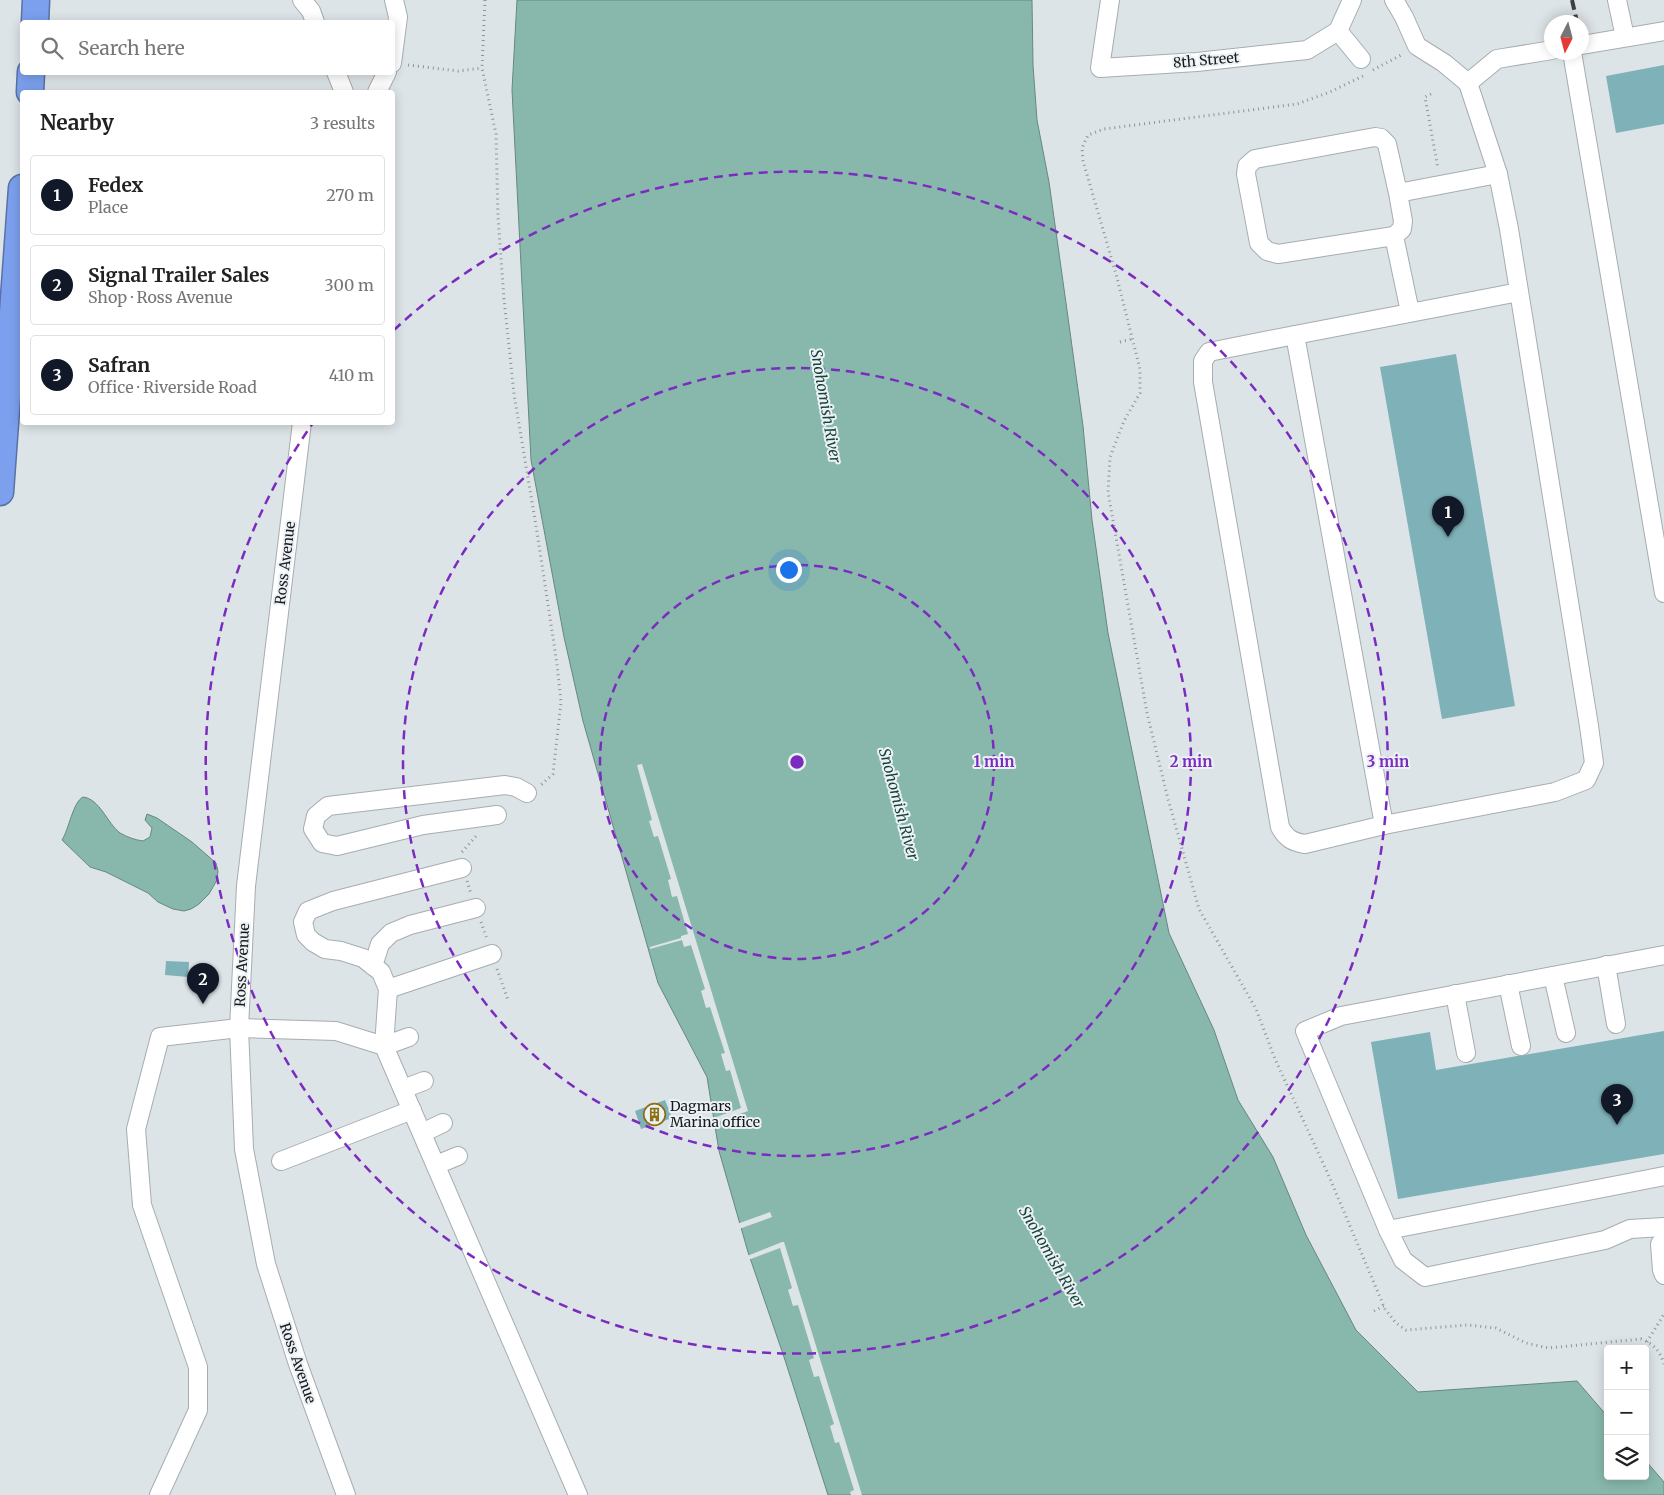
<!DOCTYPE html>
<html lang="en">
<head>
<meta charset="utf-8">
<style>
  :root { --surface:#fff; --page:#f6f6f6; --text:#222; --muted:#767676; --line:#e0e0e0; --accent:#111827 }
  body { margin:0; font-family:Merriweather,serif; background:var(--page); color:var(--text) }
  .controls { position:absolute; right:15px; bottom:15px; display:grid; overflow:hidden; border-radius:5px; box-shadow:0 2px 12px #0003 }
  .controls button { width:45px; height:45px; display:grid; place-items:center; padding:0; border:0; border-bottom:1px solid var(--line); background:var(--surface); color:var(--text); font:25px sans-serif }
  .compass { position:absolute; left:1544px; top:15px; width:45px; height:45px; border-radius:50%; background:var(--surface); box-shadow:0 2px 12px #0003; rotate:186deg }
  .you { position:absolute; left:788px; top:569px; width:18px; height:18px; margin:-12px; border:4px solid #fff; border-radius:50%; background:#1a73e8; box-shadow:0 0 0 8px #1a73e833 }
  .badge { display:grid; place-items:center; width:32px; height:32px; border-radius:50%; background:var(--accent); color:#fff; font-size:16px; font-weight:700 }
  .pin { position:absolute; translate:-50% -41px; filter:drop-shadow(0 1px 2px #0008) }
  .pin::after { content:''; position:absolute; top:26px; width:18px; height:15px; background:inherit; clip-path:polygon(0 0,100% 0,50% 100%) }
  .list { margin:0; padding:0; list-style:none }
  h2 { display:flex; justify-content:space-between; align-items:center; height:65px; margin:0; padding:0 20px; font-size:21px }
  h2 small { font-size:16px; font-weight:400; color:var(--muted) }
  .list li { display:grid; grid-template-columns:32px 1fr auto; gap:15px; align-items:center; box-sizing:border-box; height:80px; margin:0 10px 10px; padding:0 10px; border:1px solid var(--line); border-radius:5px }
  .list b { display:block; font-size:19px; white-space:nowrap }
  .list p { margin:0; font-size:16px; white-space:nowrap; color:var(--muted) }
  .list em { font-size:16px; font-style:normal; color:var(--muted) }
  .icon { flex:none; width:28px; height:28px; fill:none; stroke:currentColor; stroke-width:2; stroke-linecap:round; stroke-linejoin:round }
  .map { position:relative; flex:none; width:1664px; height:1495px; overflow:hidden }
  .search { position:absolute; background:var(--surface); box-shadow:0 2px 12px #0003; left:20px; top:20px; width:375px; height:55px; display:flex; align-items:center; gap:12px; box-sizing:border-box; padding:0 18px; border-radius:5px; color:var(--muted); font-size:19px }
  .panel { position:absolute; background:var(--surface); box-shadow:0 2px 12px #0003; left:20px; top:90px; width:375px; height:335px; border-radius:5px }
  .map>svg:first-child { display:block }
</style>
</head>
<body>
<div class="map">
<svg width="1664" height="1495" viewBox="0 0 1664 1495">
  <rect width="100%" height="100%" fill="#dde4e8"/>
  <g fill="#88b8ab" stroke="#668880">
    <polygon points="517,0 1032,0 1033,65 1037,120 1049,182 1066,303 1083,426 1092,520 1108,633 1169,933 1214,1030 1238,1100 1273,1157 1306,1235 1356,1330 1418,1392 1577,1381 1608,1417 1608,1476 1645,1476 1645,1460 1664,1482 1664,1495 828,1495 785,1360 748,1252 719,1151 707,1077 658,983 583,721 564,637 531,460 512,90"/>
    <path d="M 83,797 C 100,799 107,823 120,833 C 127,837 135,840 143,841 L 150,837 L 152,828 L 145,820 L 147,814 L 157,818 L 192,842 L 216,863 L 218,871 L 217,880 L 209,894 L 199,904 L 191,909 L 184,911 L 173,909 L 158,902 L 148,893 L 106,872 L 90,867 L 62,840 C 69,829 73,802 83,797 Z"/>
  </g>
  <g fill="#dde4e8">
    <polygon points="642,764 748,1111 712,1124 711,1119 741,1108 730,1070 726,1071 721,1054 725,1053 710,1007 706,1008 701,991 705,989 691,945 684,947 682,940 650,949 650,947 681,938 681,936 688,934 677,896 672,897 668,880 671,879 658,836 654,837 649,821 652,820 637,765"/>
    <polygon points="770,1212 772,1217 739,1229 737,1224"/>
    <polygon points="782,1242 784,1242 862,1495 851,1495 850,1492 854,1490 839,1442 835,1443 830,1426 834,1424 819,1376 814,1377 809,1360 814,1358 798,1305 793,1306 788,1290 792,1288 780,1248 748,1260 747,1256"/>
  </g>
  <g fill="#7fb2b8">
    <polygon points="1664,65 1664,124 1616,133 1606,76"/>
    <polygon points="1456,354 1515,706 1442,719 1380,367"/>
    <polygon points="166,961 189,962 188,977 165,975"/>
    <polygon points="1664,1031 1664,1154 1398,1199 1371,1042 1430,1032 1436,1070"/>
    <polygon points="665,1100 672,1118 641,1129 635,1111"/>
  </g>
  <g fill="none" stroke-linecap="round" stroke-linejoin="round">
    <defs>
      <g id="minor">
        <polyline points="302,0 311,11 315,22"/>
        <polyline points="1110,0 1100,68 1197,62 1307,50 1338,31 1361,59"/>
        <polyline points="1394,0 1404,17 1417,46 1444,63 1468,83"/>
        <polyline points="1617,0 1625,37"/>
        <polyline points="1338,31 1352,0"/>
        <polyline points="1582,45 1664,31"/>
        <polyline points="1572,52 1664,593"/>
        <polyline points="392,63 398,17 394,0"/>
        <polyline points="336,72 344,92"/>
        <polyline points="1468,83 1498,174 1509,229 1589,726 1594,763 1586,780 1555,792 1384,825 1295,335 1519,292"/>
        <polyline points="1468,83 1497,59 1552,50"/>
        <polyline points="377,92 387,72"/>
        <polyline points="1398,193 1387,144 1381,138 1375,137 1255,159 1247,166 1246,174 1259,243 1267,251 1278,254 1394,236 1402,229 1403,221 1398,193 1498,174"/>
        <polyline points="1394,236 1410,312"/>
        <path d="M 1295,335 L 1209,352 L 1203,361 L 1203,382 L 1280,827 C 1286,838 1292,842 1305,844 L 1384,825"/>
        <polyline points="302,422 246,886 239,1028 244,1149 266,1264 298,1364 346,1495"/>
        <polyline points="497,815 423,825 337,846 322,843 313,829 316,816 328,806 505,785 516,787 527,793"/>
        <polyline points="1664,955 1341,1016 1305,1031 1388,1230 1403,1260 1425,1277 1605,1240 1630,1229 1664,1227"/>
        <polyline points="1606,965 1616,1024"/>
        <polyline points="373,966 380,944 391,933 410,925 476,908"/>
        <polyline points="1553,976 1566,1033"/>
        <polyline points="1508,984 1521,1046"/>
        <polyline points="388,989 492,954"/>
        <polyline points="1455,994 1466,1053"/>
        <polyline points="409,1037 384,1046 388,989 381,972 363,958 341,951 325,949 313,942 306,935 303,922 308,911 333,901 462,868"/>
        <polyline points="403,1089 424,1081"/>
        <polyline points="422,1133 443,1123"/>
        <polyline points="281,1161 412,1110"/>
        <polyline points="436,1165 458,1156"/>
        <polyline points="1388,1230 1664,1176"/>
        <polyline points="1664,1239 1660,1244 1662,1270 1664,1275"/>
        <polyline points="159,1495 198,1410 198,1367 142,1205 136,1129 160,1037 239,1028 336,1031 384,1046 578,1495"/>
      </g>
      <g id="highway">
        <polyline points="35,22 36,0"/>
        <polyline points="30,92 31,72"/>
        <polyline points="0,492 22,188"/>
      </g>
    </defs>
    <use href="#minor" stroke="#a6adb1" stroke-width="20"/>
    <use href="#highway" stroke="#5971a4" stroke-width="29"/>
    <g stroke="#8e9396" stroke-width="3" stroke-dasharray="1 4" stroke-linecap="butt">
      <polyline points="485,0 482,68 496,134 498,217 504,299 514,394 537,532 557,664 561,702 553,774 541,785"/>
      <polyline points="408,65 458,71 482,68"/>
      <polyline points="1373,70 1403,54"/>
      <path d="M 1363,76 L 1330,92 L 1297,104 L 1104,129 L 1088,135 L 1082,148 L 1083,161 L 1116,274 L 1140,369 L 1140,393 L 1124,421 L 1110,457 L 1108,492 L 1147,713 L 1168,799 L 1199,909 L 1256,1009 L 1275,1059 L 1328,1174 L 1385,1309 L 1396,1323 L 1406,1330 L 1467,1325 L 1496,1328 L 1526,1343 L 1548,1348 L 1641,1339 C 1654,1344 1660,1351 1664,1364"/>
      <polyline points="1431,94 1425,97 1438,169"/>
      <polyline points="1120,342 1132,339"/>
      <polyline points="462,852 477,835"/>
      <polyline points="467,881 471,894"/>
      <polyline points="481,922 487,939"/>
      <polyline points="497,969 508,1000"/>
      <polyline points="1374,1311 1384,1306"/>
      <polyline points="1647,1342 1664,1314"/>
    </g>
    <use href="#minor" stroke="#fff" stroke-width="18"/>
    <use href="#highway" stroke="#7ca0ee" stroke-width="26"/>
    <polyline stroke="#3d4042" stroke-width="4" stroke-dasharray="10 5" stroke-linecap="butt" points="1572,0 1577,22"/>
  </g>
  <g fill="none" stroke="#7b2cbf" stroke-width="2.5" stroke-dasharray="9 6">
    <circle cx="797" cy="762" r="197"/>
    <circle cx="797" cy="762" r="394"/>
    <path d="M394 330A591 591 0 1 1 313 423"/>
  </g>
  <defs>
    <symbol id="building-ring" viewBox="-11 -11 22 22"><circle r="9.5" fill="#ebf1f5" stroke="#8e6f12" stroke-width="1.5"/><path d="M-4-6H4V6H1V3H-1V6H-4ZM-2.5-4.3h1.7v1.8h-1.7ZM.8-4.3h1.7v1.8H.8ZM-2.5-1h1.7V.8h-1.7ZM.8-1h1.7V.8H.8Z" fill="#8e6f12"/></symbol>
  </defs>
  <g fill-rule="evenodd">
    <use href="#building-ring" x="642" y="1102" width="25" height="25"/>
  </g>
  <g text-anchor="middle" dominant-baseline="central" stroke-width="4" stroke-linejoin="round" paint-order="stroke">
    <g font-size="14" fill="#17191b" stroke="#ebf1f5">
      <text transform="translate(1206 60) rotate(-5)">8th Street</text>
      <text transform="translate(285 563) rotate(-83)">Ross Avenue</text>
      <text transform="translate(242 965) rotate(-87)">Ross Avenue</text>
      <text transform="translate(298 1363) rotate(71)">Ross Avenue</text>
    </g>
    <g font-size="14" fill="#17191b" stroke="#ebf1f5" text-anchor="start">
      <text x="670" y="1106">Dagmars<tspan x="670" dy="16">Marina office</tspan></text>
    </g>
    <g font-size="15" font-style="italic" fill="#18433a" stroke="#ebf1f5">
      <text transform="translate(826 406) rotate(80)">Snohomish River</text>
      <text transform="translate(899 804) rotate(75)">Snohomish River</text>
      <text transform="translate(1052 1257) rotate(60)">Snohomish River</text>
    </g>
  </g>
  <circle cx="797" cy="762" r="8" fill="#7b2cbf" stroke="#ebf1f5" stroke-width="2.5"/>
  <g font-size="15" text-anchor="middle" font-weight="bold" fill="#7b2cbf" stroke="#ebf1f5" stroke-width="4" stroke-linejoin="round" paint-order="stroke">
    <text x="994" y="767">1 min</text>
    <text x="1191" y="767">2 min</text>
    <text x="1388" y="767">3 min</text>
  </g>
</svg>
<div class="controls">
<button>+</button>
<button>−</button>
<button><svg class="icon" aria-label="layers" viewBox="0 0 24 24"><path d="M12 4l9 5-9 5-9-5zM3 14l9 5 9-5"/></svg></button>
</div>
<svg class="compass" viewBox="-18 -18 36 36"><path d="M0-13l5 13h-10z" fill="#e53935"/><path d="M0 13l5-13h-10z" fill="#767676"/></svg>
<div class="you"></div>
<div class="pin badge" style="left:1448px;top:537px">1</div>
<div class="pin badge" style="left:203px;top:1004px">2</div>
<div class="pin badge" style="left:1617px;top:1125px">3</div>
<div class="search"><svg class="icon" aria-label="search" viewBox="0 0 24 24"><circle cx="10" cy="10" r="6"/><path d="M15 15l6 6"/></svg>Search here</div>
<section class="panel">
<h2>Nearby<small>3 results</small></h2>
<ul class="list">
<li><span class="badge">1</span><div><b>Fedex</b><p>Place</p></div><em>270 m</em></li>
<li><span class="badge">2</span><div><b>Signal Trailer Sales</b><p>Shop · Ross Avenue</p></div><em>300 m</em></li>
<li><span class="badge">3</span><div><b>Safran</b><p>Office · Riverside Road</p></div><em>410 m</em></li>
</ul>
</section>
</div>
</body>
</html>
